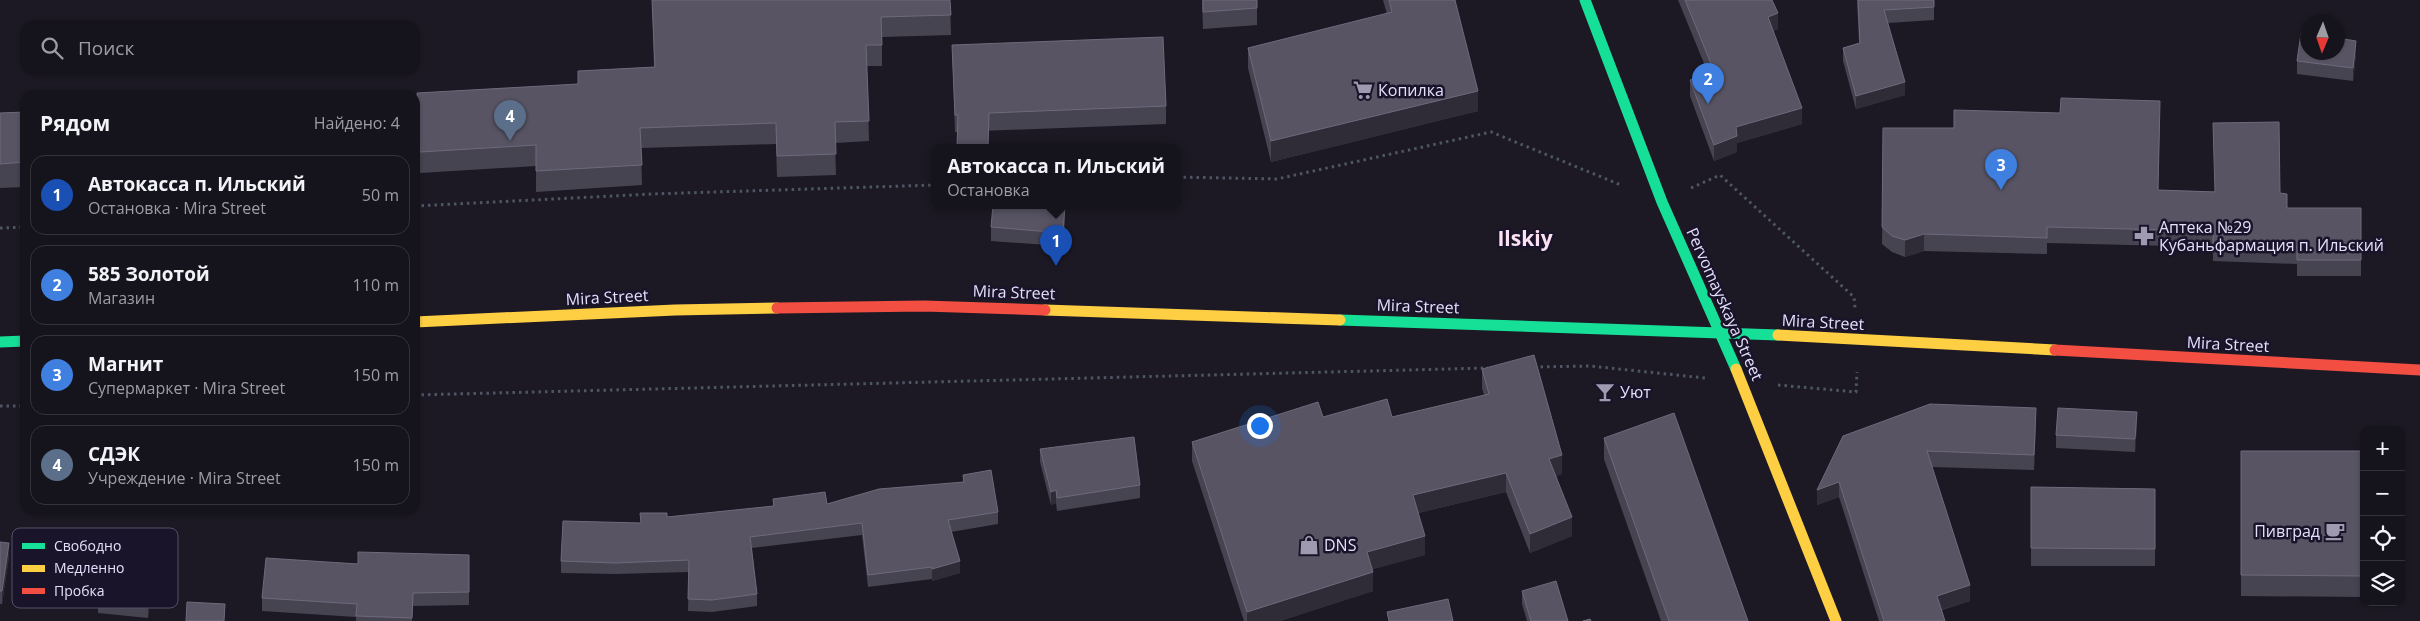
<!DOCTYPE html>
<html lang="ru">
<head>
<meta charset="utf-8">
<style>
  :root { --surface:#15131b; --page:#1e1c24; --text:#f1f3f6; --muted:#9d9ea3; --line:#34323a; --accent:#0f766e }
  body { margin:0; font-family:"Open Sans",sans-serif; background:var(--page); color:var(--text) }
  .controls { position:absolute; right:15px; bottom:15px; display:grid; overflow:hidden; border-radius:10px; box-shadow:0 1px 4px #0004 }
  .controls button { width:45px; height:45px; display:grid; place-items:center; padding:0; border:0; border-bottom:1px solid var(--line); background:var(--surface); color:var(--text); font:25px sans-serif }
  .compass { position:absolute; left:2300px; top:15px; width:45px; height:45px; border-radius:50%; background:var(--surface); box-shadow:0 1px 4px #0004; rotate:182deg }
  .you { position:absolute; left:1259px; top:425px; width:18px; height:18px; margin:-12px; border:4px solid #fff; border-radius:50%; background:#1a73e8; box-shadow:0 0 0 8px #1a73e833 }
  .badge { display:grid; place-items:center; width:32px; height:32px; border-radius:50%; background:var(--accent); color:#fff; font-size:16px; font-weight:700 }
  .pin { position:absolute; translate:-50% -41px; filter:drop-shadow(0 1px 2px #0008) }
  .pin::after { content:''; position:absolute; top:26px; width:18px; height:15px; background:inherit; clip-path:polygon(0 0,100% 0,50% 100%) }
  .popup { position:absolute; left:931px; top:144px; width:250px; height:65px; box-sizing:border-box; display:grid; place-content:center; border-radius:10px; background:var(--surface); filter:drop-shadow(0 1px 4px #0005); font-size:16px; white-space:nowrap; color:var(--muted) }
  .popup b { font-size:19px; color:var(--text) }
  .popup::after { content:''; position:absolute; left:50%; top:100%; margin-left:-10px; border:10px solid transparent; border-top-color:var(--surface) }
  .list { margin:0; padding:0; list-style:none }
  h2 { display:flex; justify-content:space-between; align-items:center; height:65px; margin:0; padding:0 20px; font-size:21px }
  h2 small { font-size:16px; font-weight:400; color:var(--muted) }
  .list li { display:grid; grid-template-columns:32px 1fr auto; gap:15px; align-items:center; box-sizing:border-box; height:80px; margin:0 10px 10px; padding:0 10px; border:1px solid var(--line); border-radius:15px }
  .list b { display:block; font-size:19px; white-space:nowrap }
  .list p { margin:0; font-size:16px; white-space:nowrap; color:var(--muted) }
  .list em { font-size:16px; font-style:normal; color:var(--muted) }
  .icon { flex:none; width:28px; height:28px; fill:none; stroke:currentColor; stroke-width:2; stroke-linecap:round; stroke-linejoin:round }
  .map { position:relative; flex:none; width:2420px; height:621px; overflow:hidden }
  .search { position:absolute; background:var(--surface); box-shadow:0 1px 4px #0004; left:20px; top:20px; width:400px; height:55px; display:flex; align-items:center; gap:12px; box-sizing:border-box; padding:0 18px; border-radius:15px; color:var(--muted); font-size:19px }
  .panel { position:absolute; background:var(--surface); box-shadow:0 1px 4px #0004; left:20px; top:90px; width:400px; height:425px; border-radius:15px }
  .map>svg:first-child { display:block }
</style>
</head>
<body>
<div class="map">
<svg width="2420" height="621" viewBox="0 0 2420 621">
  <rect width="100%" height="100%" fill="#1c1924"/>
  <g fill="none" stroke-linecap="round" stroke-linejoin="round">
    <g stroke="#4d5663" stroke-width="3" stroke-dasharray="2.5 4" stroke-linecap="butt">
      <polyline points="1177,177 1277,179 1491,132 1621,185"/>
      <polyline points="1691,188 1720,175 1854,297 1855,308"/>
      <polyline points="415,206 652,194 935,185"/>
      <polyline points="0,228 25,227"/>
      <polyline points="1534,367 1590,366 1705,378"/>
      <polyline points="1778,385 1856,392 1857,372"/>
      <polyline points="415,395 1488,368"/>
      <polyline points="0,406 25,406"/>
    </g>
    <g stroke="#16e098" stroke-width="11">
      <polyline points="1585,0 1662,202 1736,369"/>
      <polyline points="1340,320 1778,335"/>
      <polyline points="0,342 25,341"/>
    </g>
    <g stroke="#ffcf43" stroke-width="11">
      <polyline points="1045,310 1340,320"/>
      <polyline points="415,322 675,310 777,308"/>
      <polyline points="1778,335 2055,350"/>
      <polyline points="1736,369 1836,621"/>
    </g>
    <g stroke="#f24e42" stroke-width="11">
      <polyline points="777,308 924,306 1045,310"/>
      <polyline points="2055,350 2420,370"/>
    </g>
  </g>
  <g fill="#474452">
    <polygon points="652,0 950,0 951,35 882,37 882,66 867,66 869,141 835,143 836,175 777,177 776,144 641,148 642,185 536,192 536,166 420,173 417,114 417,93 578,84 578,71 654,67"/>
    <polygon points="1202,0 1257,0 1257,25 1203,29"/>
    <polygon points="1383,0 1455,0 1478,111 1271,162 1248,68 1248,48 1387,14"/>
    <polygon points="1678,0 1772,0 1778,29 1773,31 1802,124 1737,143 1737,152 1714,161 1690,96 1690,80 1708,73"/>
    <polygon points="1857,0 1934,0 1934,20 1888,23 1905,95 1856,109 1843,61 1843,48 1859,43"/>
    <polygon points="952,45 1166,106 1166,124 955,132"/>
    <polygon points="2356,54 2353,81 2297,74 2297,61"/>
    <polygon points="25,112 25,187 0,188 0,113"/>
    <polygon points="2160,118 2158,190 2280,193 2287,208 2361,208 2361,276 2297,276 2297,264 2213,261 2213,247 2047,243 2047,254 1924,251 1905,257 1892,252 1882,244 1883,128 1954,128"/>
    <polygon points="1065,219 1063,246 991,241 991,227"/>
    <polygon points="1482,369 1562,474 1556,476 1572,536 1530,553 1506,492 1418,513 1425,555 1372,569 1373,591 1280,621 1244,621 1192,461 1192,442 1323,417 1392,417 1484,395 1482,388"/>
    <polygon points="2036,423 2034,470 1932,467 1970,601 1942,610 1945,621 1879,621 1839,497 1817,505 1843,436"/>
    <polygon points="2137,425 2135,452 2056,448 2056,435"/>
    <polygon points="1604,438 1748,621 1661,621 1604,459"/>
    <polygon points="1040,449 1140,485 1140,498 1057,511 1056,503 1051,505 1040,462"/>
    <polygon points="2241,451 2364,451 2364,597 2241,596"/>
    <polygon points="963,475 998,512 998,524 951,532 960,573 932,581 932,579 868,587 862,535 752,548 757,594 757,606 712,612 688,611 689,572 615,574 561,573 561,561 640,523 667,517 773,506 773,499 827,504 963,482"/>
    <polygon points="2031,487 2155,489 2155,566 2031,566"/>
    <polygon points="0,542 9,556 2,604 0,604"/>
    <polygon points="469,555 469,605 413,606 412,621 356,621 356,617 262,611 262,598 358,564"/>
    <polygon points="153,563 148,618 98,613 98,600"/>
    <polygon points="1522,591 1568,621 1527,621 1522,604"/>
  </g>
  <g fill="#2f2c38">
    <polygon points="1778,13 1778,29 1768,33 1768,17"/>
    <polygon points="2356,41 2356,54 2353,81 2353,68"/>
    <polygon points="1905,82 1905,95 1856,109 1856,96"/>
    <polygon points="1478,91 1478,111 1271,162 1271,141"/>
    <polygon points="1802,108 1802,124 1737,143 1737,152 1714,161 1714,145 1736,127"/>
    <polygon points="1065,206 1065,219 1063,246 1063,233"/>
    <polygon points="1924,234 1924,251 1905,257 1905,240"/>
    <polygon points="2036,408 2036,423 2034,470 2034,455"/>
    <polygon points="2137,412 2137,425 2135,452 2135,439"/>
    <polygon points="1562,455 1562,474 1549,478 1549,459"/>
    <polygon points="1506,473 1506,492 1413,514 1413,495"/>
    <polygon points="1839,482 1839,497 1817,505 1817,490"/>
    <polygon points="1056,490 1056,503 1051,505 1051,492"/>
    <polygon points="1572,517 1572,536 1530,553 1530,534"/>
    <polygon points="1425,536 1425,555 1367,571 1367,552"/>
    <polygon points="9,543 9,556 2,604 2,591"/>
    <polygon points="153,550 153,563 148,618 148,605"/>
    <polygon points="960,561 960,573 932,581 932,569"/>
    <polygon points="1373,572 1373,591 1280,621 1247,621 1247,612"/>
    <polygon points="1970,585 1970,601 1937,611 1937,596"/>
  </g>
  <g fill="#585464" stroke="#6e6a7c">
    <polygon points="652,0 950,0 951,15 881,17 882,45 866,45 869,121 835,122 836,154 777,156 776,123 640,128 642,165 536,171 536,145 420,152 417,93 578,84 578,71 655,67"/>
    <polygon points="1203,0 1257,0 1257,8 1203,12"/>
    <polygon points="1389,0 1455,0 1478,91 1271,141 1248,48 1392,12"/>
    <polygon points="1685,0 1772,0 1778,13 1768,17 1802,108 1736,127 1737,136 1714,145 1690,80 1714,71"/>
    <polygon points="1858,0 1934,0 1934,7 1884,10 1905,82 1856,96 1843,48 1860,43"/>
    <polygon points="2301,33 2308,34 2308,52 2338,52 2338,38 2356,41 2353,68 2297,61"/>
    <polygon points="1163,37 1166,106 989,113 988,147 957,147 958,115 955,115 952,45"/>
    <polygon points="2061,98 2160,101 2158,190 2215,192 2213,123 2279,122 2280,193 2287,194 2287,208 2361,208 2361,260 2297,260 2297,247 2213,245 2213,231 2047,227 2047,238 1924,234 1905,240 1892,236 1882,227 1883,128 1954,128 1954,110 2060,113"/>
    <polygon points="25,112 25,162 0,164 0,113"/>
    <polygon points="993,205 1046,205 1065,206 1063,233 991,227"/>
    <polygon points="1534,355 1562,455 1549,459 1572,517 1530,534 1506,473 1413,495 1425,536 1367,552 1373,572 1247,612 1192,442 1318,402 1323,417 1387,399 1392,417 1489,394 1482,369"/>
    <polygon points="1930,404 2036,408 2034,455 1927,451 1970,585 1937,596 1945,621 1884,621 1839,482 1817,490 1843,436"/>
    <polygon points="2058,408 2137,412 2135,439 2056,435"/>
    <polygon points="1674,413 1748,621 1669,621 1604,438"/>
    <polygon points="1134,437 1140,485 1057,498 1056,490 1051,492 1040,449"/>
    <polygon points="2241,451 2364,451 2364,576 2241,575"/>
    <polygon points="991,470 998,512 948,520 960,561 932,569 932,567 868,575 862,523 750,537 757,594 712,600 688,599 689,560 615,563 561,561 563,521 641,523 640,513 667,513 667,517 774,506 773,499 825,492 827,504 879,489 964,482 963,475"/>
    <polygon points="2031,487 2155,489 2155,549 2031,548"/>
    <polygon points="0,542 9,543 2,591 0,591"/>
    <polygon points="103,545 153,550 148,605 98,600"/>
    <polygon points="358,552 469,555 469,592 413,593 412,618 356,616 357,604 262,598 266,558 358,564"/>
    <polygon points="1556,581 1568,621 1531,621 1522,591"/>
    <polygon points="1448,599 1453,621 1389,621 1387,612"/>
    <polygon points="187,602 225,604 224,621 186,621"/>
    <polygon points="1590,619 1591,621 1583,621"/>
  </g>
  <defs>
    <symbol id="supermarket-bare" viewBox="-9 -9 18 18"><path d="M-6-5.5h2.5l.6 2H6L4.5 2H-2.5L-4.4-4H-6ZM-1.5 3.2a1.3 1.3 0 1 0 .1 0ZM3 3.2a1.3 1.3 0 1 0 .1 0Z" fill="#9f9ab0" stroke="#191429" stroke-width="2.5" paint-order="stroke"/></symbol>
    <symbol id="pharmacy-bare" viewBox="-9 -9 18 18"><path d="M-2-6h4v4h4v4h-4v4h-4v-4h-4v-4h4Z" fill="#9f9ab0" stroke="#191429" stroke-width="2.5" paint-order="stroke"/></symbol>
    <symbol id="bar-bare" viewBox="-9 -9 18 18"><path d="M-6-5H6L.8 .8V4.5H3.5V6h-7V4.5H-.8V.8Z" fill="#9f9ab0" stroke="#191429" stroke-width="2.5" paint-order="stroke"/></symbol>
    <symbol id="cafe-bare" viewBox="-9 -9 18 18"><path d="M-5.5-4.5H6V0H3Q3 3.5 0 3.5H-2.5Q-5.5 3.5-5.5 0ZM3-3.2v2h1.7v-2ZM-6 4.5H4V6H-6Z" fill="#9f9ab0" stroke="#191429" stroke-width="2.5" paint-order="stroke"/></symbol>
    <symbol id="shop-bare" viewBox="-9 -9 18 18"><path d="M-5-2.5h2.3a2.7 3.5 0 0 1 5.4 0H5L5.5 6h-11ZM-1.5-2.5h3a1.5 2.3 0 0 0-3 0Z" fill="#9f9ab0" stroke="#191429" stroke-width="2.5" paint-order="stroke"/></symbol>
  </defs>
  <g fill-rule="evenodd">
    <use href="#supermarket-bare" x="1349" y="76" width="28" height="28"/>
    <use href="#pharmacy-bare" x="2130" y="222" width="28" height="28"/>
    <use href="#bar-bare" x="1591" y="378" width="28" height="28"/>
    <use href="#cafe-bare" x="2321" y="517" width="28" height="28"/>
    <use href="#shop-bare" x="1295" y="531" width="28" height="28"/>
  </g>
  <g text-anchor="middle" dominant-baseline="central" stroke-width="5" stroke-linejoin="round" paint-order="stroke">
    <g font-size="16" fill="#e5dffc" stroke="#191429" text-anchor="start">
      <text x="1378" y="90">Копилка</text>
      <text x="2159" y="227">Аптека №29<tspan x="2159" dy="18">Кубаньфармация п. Ильский</tspan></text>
      <text x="1620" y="392">Уют</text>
      <text x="2320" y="531" text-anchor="end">Пивград</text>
      <text x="1324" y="545">DNS</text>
    </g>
    <g font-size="16" fill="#e5dffc" stroke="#191429">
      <text transform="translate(1014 292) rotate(2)">Mira Street</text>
      <text transform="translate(607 297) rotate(-3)">Mira Street</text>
      <text transform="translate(1725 304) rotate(66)">Pervomayskaya Street</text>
      <text transform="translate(1418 306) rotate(2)">Mira Street</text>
      <text transform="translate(1823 322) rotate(3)">Mira Street</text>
      <text transform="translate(2228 344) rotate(3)">Mira Street</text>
    </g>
    <g font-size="21" font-weight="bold" fill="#fce1f0" stroke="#191429">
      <text x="1525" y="238">Ilskiy</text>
    </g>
  </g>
  <rect x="12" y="528" width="166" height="80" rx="8" fill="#191429" stroke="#565168" stroke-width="1"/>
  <rect x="22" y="543" width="23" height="6" fill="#16e098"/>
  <rect x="22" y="565" width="23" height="7" fill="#ffcf43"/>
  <rect x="22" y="588" width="23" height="6" fill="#f24e42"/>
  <g font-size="14" fill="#e5dffc">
    <text x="54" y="551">Свободно</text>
    <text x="54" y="573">Медленно</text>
    <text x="54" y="596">Пробка</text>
  </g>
</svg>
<div class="controls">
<button>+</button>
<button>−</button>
<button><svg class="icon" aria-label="locate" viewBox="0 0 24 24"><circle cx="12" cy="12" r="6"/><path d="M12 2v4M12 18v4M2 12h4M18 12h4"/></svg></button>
<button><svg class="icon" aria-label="layers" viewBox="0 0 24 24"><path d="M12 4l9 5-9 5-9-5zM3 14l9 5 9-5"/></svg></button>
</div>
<svg class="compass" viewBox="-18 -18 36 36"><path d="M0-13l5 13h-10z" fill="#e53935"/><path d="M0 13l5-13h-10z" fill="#9d9ea3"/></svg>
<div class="you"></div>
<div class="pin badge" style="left:1056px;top:266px;background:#1a4fb4">1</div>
<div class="popup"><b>Автокасса п. Ильский</b>Остановка</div>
<div class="pin badge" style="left:1708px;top:104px;background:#3f7fe0">2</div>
<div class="pin badge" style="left:2001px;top:190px;background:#3f7fe0">3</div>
<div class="pin badge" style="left:510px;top:141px;background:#5c6f8a">4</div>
<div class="search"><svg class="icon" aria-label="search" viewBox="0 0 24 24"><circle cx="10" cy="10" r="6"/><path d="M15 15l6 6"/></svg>Поиск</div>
<section class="panel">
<h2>Рядом<small>Найдено: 4</small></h2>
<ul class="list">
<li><span class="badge" style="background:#1a4fb4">1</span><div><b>Автокасса п. Ильский</b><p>Остановка · Mira Street</p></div><em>50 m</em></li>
<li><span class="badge" style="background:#3f7fe0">2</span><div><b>585 Золотой</b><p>Магазин</p></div><em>110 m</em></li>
<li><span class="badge" style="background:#3f7fe0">3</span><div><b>Магнит</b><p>Супермаркет · Mira Street</p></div><em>150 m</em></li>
<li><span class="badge" style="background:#5c6f8a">4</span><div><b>СДЭК</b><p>Учреждение · Mira Street</p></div><em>150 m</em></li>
</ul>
</section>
</div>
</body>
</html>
